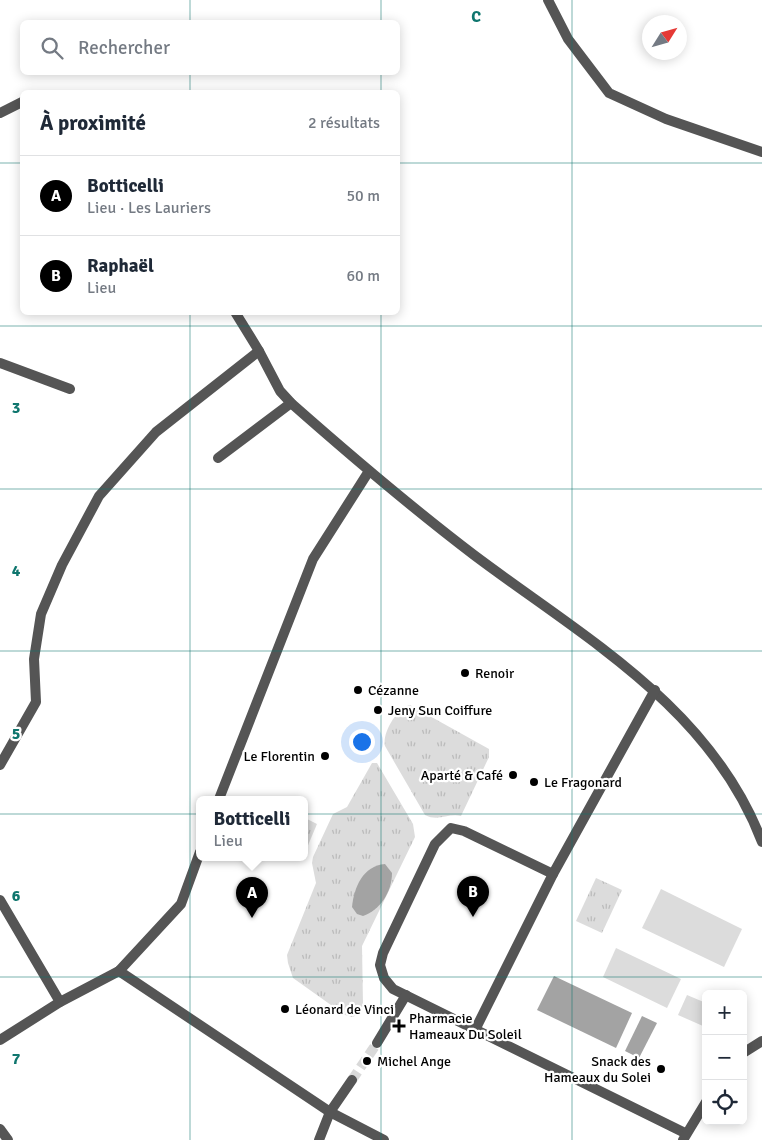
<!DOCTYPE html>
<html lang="fr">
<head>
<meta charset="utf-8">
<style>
  :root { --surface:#fff; --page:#f6f6f7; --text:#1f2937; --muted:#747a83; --line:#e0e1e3; --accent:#000 }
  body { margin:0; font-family:Signika,sans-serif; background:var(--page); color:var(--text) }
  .controls { position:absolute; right:15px; bottom:15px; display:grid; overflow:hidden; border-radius:8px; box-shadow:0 2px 12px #0003 }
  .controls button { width:45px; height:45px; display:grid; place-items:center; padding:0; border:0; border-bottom:1px solid var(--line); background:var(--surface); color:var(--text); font:25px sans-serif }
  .compass { position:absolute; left:642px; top:15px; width:45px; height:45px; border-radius:50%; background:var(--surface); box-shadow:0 2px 12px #0003; rotate:53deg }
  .you { position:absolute; left:361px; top:741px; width:18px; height:18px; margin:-12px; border:4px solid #fff; border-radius:50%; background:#1a73e8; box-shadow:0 0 0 8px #1a73e833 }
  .badge { display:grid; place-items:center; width:32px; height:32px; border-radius:50%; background:var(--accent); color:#fff; font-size:16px; font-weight:700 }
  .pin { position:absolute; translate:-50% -41px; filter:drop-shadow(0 1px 2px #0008) }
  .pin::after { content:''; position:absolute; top:26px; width:18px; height:15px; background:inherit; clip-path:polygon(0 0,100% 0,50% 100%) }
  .popup { position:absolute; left:196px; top:796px; width:112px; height:65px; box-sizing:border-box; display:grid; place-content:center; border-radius:8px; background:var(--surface); filter:drop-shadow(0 1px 4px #0005); font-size:16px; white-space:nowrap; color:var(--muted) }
  .popup b { font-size:19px; color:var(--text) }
  .popup::after { content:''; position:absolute; left:50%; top:100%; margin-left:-10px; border:10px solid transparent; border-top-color:var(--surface) }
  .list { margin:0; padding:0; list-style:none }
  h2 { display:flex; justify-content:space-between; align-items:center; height:65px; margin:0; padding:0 20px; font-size:21px }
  h2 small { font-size:16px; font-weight:400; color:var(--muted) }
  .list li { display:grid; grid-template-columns:32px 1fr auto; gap:15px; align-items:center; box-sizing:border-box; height:80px; padding:0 20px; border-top:1px solid var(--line) }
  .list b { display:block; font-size:19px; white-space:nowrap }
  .list p { margin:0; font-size:16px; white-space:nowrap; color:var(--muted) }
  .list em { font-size:16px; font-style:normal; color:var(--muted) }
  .icon { flex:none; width:28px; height:28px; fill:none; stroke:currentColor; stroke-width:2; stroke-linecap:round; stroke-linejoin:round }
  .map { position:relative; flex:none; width:762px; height:1140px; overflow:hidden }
  .search { position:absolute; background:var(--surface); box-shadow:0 2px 12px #0003; left:20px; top:20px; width:380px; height:55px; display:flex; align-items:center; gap:12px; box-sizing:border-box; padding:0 18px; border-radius:8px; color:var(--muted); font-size:19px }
  .panel { position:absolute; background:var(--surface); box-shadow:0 2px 12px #0003; left:20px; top:90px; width:380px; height:225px; border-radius:8px }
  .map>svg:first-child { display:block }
</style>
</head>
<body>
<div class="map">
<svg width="762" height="1140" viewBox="0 0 762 1140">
  <defs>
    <pattern id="grass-tufts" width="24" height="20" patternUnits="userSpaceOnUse" patternTransform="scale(1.25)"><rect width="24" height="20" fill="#dcdcdc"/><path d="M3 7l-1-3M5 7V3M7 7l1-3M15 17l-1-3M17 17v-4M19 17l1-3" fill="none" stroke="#bbb"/></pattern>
  </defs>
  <rect width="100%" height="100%" fill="#fff"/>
  <g fill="url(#grass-tufts)">
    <path d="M 410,705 L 489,749 L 489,757 L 461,816 C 448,813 438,822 425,815 L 385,746 C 382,733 397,708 410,705 Z"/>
    <polygon points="372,763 377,763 413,824 415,837 362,946 363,1005 358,1015 352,1017 345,1015 293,978 288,963 287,955 316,883 312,863 313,857 333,814 347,807"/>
    <polygon points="305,818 317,824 306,850 305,849"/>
    <polygon points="596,878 622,890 602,933 576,921"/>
  </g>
  <g fill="#dcdcdc">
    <polygon points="661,889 742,929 724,967 642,928"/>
    <polygon points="616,948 681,979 667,1008 603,977"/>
    <polygon points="687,995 706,1003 706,1019 703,1026 678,1015"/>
  </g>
  <g fill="#a3a3a3">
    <path d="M 385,864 L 392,873 C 392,892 380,910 363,916 L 357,914 L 352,907 C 354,887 363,866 385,864 Z"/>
    <polygon points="554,976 632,1013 616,1048 537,1010"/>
    <polygon points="642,1016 657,1023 639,1058 625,1051"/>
  </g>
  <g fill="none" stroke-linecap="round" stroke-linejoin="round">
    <polyline stroke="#d9d9d9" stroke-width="10" stroke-dasharray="10 5" stroke-linecap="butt" points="352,1080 377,1043"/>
    <g stroke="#555" stroke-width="10">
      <polyline points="548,0 568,39 609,93 666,119 762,152"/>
      <polyline points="0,113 22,102"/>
      <path d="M 235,312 L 259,351 L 280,391 L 291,403 C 351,456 411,507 474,555 C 583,637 711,707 762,842"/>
      <polyline points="0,363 70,389"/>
      <polyline points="218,458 291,403"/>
      <polyline points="0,765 36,702 34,659 41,614 62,565 99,496 156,432 259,351"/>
      <polyline points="219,799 313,559 369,471"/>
      <polyline points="200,852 181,904 119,971 330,1112 384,1140"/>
      <polyline points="553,874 464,831 451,828 435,844 383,953 380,965 384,978 393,989 685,1133"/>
      <polyline points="0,900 60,1002"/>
      <polyline points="475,1030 553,874 655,690"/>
      <polyline points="0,1040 60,1002 119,971"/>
      <polyline points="377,1043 406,995"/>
      <polyline points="743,1053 762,1041"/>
      <polyline points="0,1129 8,1140"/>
      <polyline points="319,1140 330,1112 352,1080"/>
      <polyline points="683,1140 706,1102"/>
    </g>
  </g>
  <path fill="none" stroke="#0f766e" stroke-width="1" stroke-opacity="0.55" d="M 190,0 L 190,22M 381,0 L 381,22M 572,0 L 572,1140M 190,72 L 190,92M 381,72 L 381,92M 0,163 L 22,163M 398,163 L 762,163M 190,312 L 190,1140M 381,312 L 381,1140M 0,326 L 762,326M 0,489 L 762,489M 0,651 L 762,651M 0,814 L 762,814M 0,977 L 762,977"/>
  <g fill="#000" stroke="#fff" stroke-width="2">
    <circle cx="465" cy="673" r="5"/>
    <circle cx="358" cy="690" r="5"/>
    <circle cx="378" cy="710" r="5"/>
    <circle cx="325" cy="756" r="5"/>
    <circle cx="513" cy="775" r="5"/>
    <circle cx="534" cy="782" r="5"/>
    <circle cx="285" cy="1009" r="5"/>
    <path d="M396.5 1018.5h5v5h5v5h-5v5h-5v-5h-5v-5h5z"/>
    <circle cx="367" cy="1061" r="5"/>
    <circle cx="661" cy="1069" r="5"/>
  </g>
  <g text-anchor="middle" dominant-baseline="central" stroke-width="4.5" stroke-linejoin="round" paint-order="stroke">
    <g font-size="14" fill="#000" stroke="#fff" text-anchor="start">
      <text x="475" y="673">Renoir</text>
      <text x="368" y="690">Cézanne</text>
      <text x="388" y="710">Jeny Sun Coiffure</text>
      <text x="315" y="756" text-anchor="end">Le Florentin</text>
      <text x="503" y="775" text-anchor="end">Aparté &amp; Café</text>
      <text x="544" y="782">Le Fragonard</text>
      <text x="295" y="1009">Léonard de Vinci</text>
      <text x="409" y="1018">Pharmacie<tspan x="409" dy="16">Hameaux Du Soleil</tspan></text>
      <text x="377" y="1061">Michel Ange</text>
      <text x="651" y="1061" text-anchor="end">Snack des<tspan x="651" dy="16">Hameaux du Solei</tspan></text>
    </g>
  </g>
  <g font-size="16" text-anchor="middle" font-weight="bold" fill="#0f766e" stroke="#fff" stroke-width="4.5" stroke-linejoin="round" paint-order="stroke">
    <text x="476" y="22">C</text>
    <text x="16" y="413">3</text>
    <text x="16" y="576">4</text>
    <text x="16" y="739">5</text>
    <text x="16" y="901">6</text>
    <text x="16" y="1064">7</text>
  </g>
</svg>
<div class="controls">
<button>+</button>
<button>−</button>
<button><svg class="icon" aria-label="locate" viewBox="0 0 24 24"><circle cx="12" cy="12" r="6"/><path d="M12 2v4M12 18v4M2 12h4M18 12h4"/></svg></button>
</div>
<svg class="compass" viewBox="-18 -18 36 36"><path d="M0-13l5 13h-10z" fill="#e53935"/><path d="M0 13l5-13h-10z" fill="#747a83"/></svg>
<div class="you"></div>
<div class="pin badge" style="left:252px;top:918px">A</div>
<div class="popup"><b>Botticelli</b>Lieu</div>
<div class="pin badge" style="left:473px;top:917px">B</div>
<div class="search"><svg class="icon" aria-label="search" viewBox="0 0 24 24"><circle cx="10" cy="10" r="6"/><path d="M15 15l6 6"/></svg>Rechercher</div>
<section class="panel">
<h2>À proximité<small>2 résultats</small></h2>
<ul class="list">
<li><span class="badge">A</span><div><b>Botticelli</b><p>Lieu · Les Lauriers</p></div><em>50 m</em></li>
<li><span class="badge">B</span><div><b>Raphaël</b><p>Lieu</p></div><em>60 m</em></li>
</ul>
</section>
</div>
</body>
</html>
